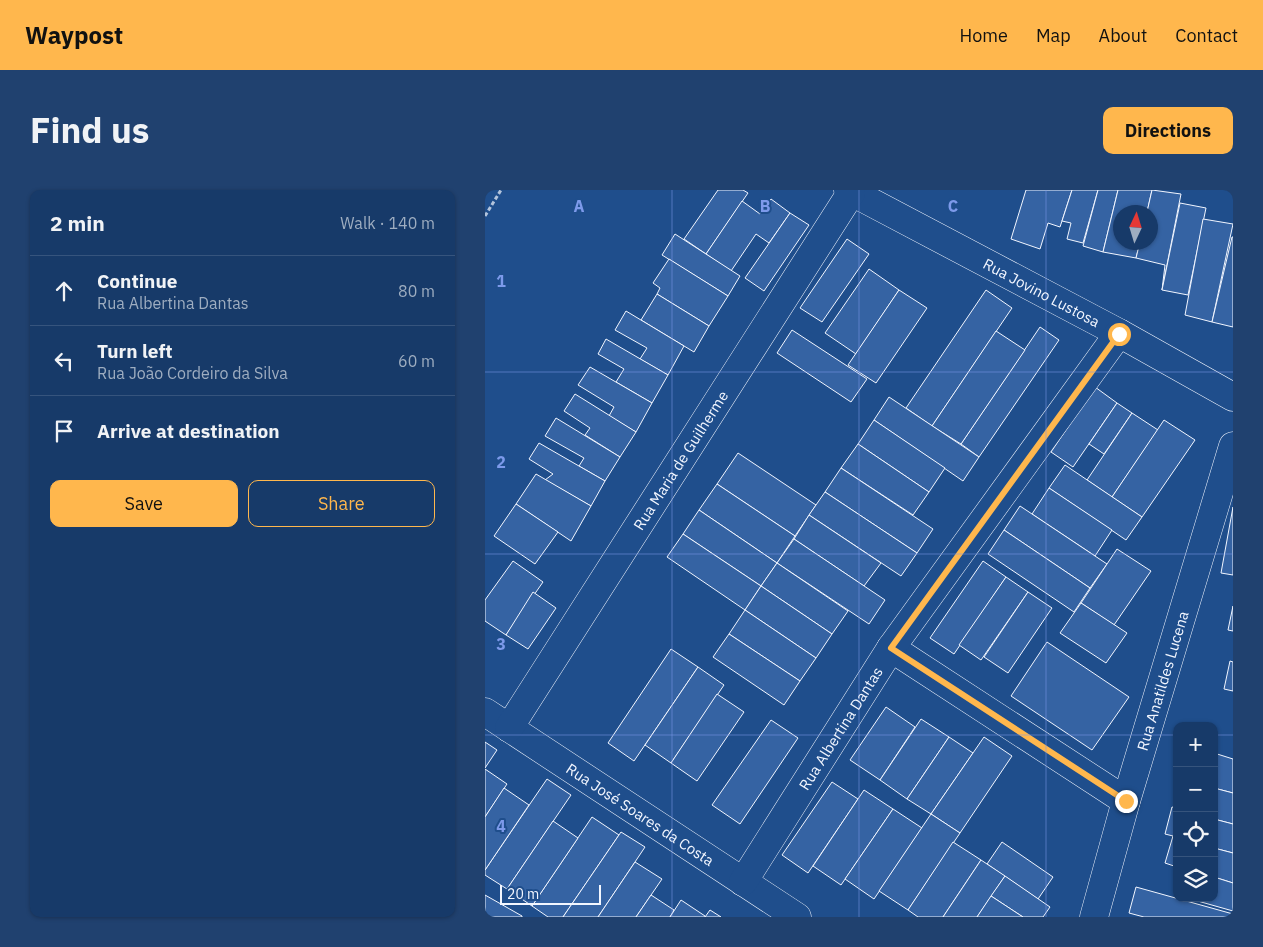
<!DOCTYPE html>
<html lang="en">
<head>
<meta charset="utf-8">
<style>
  :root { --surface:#173a69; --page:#20416f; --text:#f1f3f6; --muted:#9eadc0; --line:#36547d; --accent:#ffb74d }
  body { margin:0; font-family:"IBM Plex Sans",sans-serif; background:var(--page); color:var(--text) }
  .controls { position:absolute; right:15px; bottom:15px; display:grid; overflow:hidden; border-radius:10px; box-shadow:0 1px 4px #0004 }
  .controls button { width:45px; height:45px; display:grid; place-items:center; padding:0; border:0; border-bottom:1px solid var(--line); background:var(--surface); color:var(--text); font:25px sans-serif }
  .compass { position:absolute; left:628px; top:15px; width:45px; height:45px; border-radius:50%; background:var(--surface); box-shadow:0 1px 4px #0004; rotate:4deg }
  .scale { position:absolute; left:15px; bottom:12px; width:101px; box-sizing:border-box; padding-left:5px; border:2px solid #f2f6ff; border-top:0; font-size:14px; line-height:18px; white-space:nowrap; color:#f2f6ff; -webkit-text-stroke:4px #1f4e8c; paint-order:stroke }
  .stop { position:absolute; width:15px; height:15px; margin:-11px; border:4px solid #ffb74d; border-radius:50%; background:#fff }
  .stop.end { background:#ffb74d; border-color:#fff; box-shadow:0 1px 5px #0008 }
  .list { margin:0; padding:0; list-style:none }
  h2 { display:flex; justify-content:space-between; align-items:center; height:65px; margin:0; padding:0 20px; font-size:21px }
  h2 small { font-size:16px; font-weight:400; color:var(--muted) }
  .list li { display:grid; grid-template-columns:32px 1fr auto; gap:15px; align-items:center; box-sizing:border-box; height:70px; padding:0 20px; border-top:1px solid var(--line) }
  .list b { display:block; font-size:19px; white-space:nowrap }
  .list p { margin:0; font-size:16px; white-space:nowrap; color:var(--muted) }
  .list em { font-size:16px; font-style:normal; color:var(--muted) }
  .actions { display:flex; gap:10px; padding:15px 20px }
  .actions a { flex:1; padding:11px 0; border:1px solid var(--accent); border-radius:10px; text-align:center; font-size:18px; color:var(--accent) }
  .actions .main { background:var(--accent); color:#111 }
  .icon { flex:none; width:28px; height:28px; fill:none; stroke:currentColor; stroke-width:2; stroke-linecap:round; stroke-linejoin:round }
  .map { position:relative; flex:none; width:748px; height:727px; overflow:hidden; border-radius:10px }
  header { display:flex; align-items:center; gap:30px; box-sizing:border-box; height:70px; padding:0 25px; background:var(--accent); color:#111 }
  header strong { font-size:24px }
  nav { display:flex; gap:28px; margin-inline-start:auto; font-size:18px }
  .intro { display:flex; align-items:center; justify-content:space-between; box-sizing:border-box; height:120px; padding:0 30px }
  h1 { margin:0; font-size:35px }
  .button { padding:12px 22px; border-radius:10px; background:var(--accent); color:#111; font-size:18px; font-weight:700 }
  main { display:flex; gap:30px; padding:0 30px }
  aside { flex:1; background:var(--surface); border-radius:10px; box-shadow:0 1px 4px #0004 }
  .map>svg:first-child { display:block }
</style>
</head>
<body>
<header>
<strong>Waypost</strong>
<nav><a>Home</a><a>Map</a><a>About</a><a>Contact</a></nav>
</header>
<div class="intro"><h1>Find us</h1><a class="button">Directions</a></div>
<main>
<aside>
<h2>2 min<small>Walk · 140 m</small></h2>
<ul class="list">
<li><svg class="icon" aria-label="ahead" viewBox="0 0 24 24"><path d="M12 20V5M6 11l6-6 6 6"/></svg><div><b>Continue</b><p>Rua Albertina Dantas</p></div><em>80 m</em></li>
<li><svg class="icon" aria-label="left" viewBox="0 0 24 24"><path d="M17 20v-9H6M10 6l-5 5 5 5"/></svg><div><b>Turn left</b><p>Rua João Cordeiro da Silva</p></div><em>60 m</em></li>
<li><svg class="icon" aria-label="arrive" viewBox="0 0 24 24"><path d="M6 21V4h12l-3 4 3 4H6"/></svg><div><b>Arrive at destination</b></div></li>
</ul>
<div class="actions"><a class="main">Save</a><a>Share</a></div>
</aside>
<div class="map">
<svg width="748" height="727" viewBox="0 0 748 727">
  <rect width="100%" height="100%" fill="#1f4e8c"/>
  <g fill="#3563a3" stroke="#f2f6ff">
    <polygon points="233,0 258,0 263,3 221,64 199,49"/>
    <polygon points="541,0 587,0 575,37 563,33 555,59 526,49"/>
    <polygon points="587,0 613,0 598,53 582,49 586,33 577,31"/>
    <polygon points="613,0 633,0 618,62 598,56"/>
    <polygon points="633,0 667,0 662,22 636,22 636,52 655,52 651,68 618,62"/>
    <polygon points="667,0 696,4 677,100 680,75 651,68 655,52 666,52 666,22 662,22"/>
    <polygon points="286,9 305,23 284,53 271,44 246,81 221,64 257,11 275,24"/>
    <polygon points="695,13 721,18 703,105 677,100"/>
    <polygon points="305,23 324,35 279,101 260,88"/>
    <polygon points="718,29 748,34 727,132 700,125"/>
    <polygon points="190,44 255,86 243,106 177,65"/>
    <polygon points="747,47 748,47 748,137 727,132"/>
    <polygon points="362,49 384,64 337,132 315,118"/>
    <polygon points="184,69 243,106 224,136 172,104 175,98 168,93"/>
    <polygon points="384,79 414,100 371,164 340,143"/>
    <polygon points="414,100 442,118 391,193 363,175"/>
    <polygon points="501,100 527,118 447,236 421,218"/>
    <polygon points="172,104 224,136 209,162 156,130"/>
    <polygon points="141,121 199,156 183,185 155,169 162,158 130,140"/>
    <polygon points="555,137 574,150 494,267 476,254"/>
    <polygon points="307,140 382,189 366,212 292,163"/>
    <polygon points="511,141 540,160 476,254 447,236"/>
    <polygon points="121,149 183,185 167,213 131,192 139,179 113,164"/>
    <polygon points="105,177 167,213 151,242 124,226 129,217 93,195"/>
    <polygon points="610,197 632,213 588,277 566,262"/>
    <polygon points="90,204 151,242 135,267 100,245 105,238 79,221"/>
    <polygon points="404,207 494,267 478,291 389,230"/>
    <polygon points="632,213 647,223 619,264 604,254"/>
    <polygon points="647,223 673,240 627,307 602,290"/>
    <polygon points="71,228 135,267 120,291 94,276 99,268 60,246"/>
    <polygon points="389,230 460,278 444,302 373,254"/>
    <polygon points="679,230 710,250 657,327 627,307"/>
    <polygon points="54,253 120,291 106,316 60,290 68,284 44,269"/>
    <polygon points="373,254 444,302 428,325 356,278"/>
    <polygon points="253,263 331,315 310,346 232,294"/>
    <polygon points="580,275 657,327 641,350 564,298"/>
    <polygon points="356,278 448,339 432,363 340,302"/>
    <polygon points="51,284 106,316 86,351 31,314"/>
    <polygon points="232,294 310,346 292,373 214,320"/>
    <polygon points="564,298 627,340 610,366 547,324"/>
    <polygon points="340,302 432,363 416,386 324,325"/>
    <polygon points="31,314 73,342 50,374 9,346"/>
    <polygon points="535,316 622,374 605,398 519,340"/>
    <polygon points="748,317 748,385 736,383"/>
    <polygon points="214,320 292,373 276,396 198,344"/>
    <polygon points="324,325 396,373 379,396 309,349"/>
    <polygon points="519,340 605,398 589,422 503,364"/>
    <polygon points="198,344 276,396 260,420 182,367"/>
    <polygon points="309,349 400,410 384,434 292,373"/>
    <polygon points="632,359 666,381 629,435 596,413"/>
    <polygon points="28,371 58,392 21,445 0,431 0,410"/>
    <polygon points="498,371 521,387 469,464 445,448"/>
    <polygon points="292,373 363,421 347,444 276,396"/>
    <polygon points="521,387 543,402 496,470 474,455"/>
    <polygon points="276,396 347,444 331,468 260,420"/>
    <polygon points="48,402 71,418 43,459 21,445"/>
    <polygon points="543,402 567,418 523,483 499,467"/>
    <polygon points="596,413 642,443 621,473 575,443"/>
    <polygon points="748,416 748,441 743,440"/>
    <polygon points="260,420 331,468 315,491 244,444"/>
    <polygon points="244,444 315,491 299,515 228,467"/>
    <polygon points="562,452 644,507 607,560 526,506"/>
    <polygon points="186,459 213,477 149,571 123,553"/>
    <polygon points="745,471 748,472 748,501 739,499"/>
    <polygon points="213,477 239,495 186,573 160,555"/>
    <polygon points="232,504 259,522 212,591 186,573"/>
    <polygon points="401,517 430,537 395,590 365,570"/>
    <polygon points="436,529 464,547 422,609 395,590"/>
    <polygon points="286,530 313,548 255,634 227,615"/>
    <polygon points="464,547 488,563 446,624 422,609"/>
    <polygon points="499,547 527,566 475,643 446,624"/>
    <polygon points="0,552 12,560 0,578"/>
    <polygon points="729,563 748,569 748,603 729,598"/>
    <polygon points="0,579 22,594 0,627"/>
    <polygon points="62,589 86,605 22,699 0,685 0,680"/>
    <polygon points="347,592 373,609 323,683 297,665"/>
    <polygon points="19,598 44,615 0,680 0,627"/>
    <polygon points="729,598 748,603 748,634 729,629"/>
    <polygon points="379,600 408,619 356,695 328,676"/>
    <polygon points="687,617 692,618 692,647 680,644"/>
    <polygon points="408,619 437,638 389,709 360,689"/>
    <polygon points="446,624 475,643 423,720 394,701"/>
    <polygon points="107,627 134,645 78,727 63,727 47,716"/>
    <polygon points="729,629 748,634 748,663 729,658"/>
    <polygon points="68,631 93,648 47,716 22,699"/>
    <polygon points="136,642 160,657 150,672 113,727 78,727"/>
    <polygon points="688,646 692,647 692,677 680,673"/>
    <polygon points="468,652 496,670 458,727 433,727 423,720"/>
    <polygon points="517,652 568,687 553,709 502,674"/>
    <polygon points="729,658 748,663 748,693 729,687"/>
    <polygon points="496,670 520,686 492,727 458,727"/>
    <polygon points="150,672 177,689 151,727 113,727"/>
    <polygon points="520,686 565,717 558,727 538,727 506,706"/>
    <polygon points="729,687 748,693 748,721 702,708 729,708"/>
    <polygon points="651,697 748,724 748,727 659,727 644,723"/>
    <polygon points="0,705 37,726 37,727 0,727"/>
    <polygon points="166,705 189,720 185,727 151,727"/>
    <polygon points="506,706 538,727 492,727"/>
    <polygon points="196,710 220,726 220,727 185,727"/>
    <polygon points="225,720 236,727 220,727"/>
  </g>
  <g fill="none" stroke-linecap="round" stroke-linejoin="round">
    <defs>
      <g id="street">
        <path id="s1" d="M 363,0 L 634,143 L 748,207"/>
        <polyline points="406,458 641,611"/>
        <path id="s2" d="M 0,522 L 312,727"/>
        <path id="s3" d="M 24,538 L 366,3"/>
        <path id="s4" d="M 258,692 L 406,458 L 634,143"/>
        <path id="s5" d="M 609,727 L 641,611 L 748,256"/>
      </g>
    </defs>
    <use href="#street" stroke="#f2f6ff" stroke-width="29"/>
    <polyline stroke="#b3c4dc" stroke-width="3" stroke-dasharray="4 2.5" stroke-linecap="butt" points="0,26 16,0"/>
    <use href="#street" stroke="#1f4e8c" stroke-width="28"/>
  </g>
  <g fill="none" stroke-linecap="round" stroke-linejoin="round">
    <polyline stroke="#ffb74d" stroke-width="6" points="634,144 406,458 641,611"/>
  </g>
  <path fill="none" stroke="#7d9aea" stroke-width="1" stroke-opacity="0.55" d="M 187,0 L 187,727M 374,0 L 374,727M 561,0 L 561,727M 0,182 L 748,182M 0,364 L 748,364M 0,545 L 692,545M 729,545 L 748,545"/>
  <g text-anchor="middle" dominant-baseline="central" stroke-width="4" stroke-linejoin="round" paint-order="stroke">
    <g font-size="15" fill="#f2f6ff" stroke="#1f4e8c">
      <text stroke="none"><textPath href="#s1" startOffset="219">Rua Jovino Lustosa</textPath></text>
      <text stroke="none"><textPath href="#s3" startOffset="318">Rua Maria de Guilherme</textPath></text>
      <text stroke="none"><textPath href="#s5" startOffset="246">Rua Anatildes Lucena</textPath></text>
      <text stroke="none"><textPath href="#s4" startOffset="182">Rua Albertina Dantas</textPath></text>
      <text stroke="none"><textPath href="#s2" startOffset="186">Rua José Soares da Costa</textPath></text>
    </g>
  </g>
  <g font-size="16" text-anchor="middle" font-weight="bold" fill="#7d9aea" stroke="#1f4e8c" stroke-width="4" stroke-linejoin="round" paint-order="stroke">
    <text x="94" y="22">A</text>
    <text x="280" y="22">B</text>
    <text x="468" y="22">C</text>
    <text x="16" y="97">1</text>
    <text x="16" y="278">2</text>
    <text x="16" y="460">3</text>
    <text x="16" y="642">4</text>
  </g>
</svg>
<div class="controls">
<button>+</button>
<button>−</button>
<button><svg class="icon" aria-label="locate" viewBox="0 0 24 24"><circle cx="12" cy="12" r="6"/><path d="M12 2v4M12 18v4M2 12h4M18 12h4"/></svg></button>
<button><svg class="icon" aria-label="layers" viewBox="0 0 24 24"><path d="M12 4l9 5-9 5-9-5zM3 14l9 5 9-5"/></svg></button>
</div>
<svg class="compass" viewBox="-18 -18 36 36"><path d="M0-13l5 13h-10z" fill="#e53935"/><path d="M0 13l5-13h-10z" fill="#9eadc0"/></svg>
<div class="scale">20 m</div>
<div class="stop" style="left:634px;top:144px"></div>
<div class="stop end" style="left:641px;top:611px"></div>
</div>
</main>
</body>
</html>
